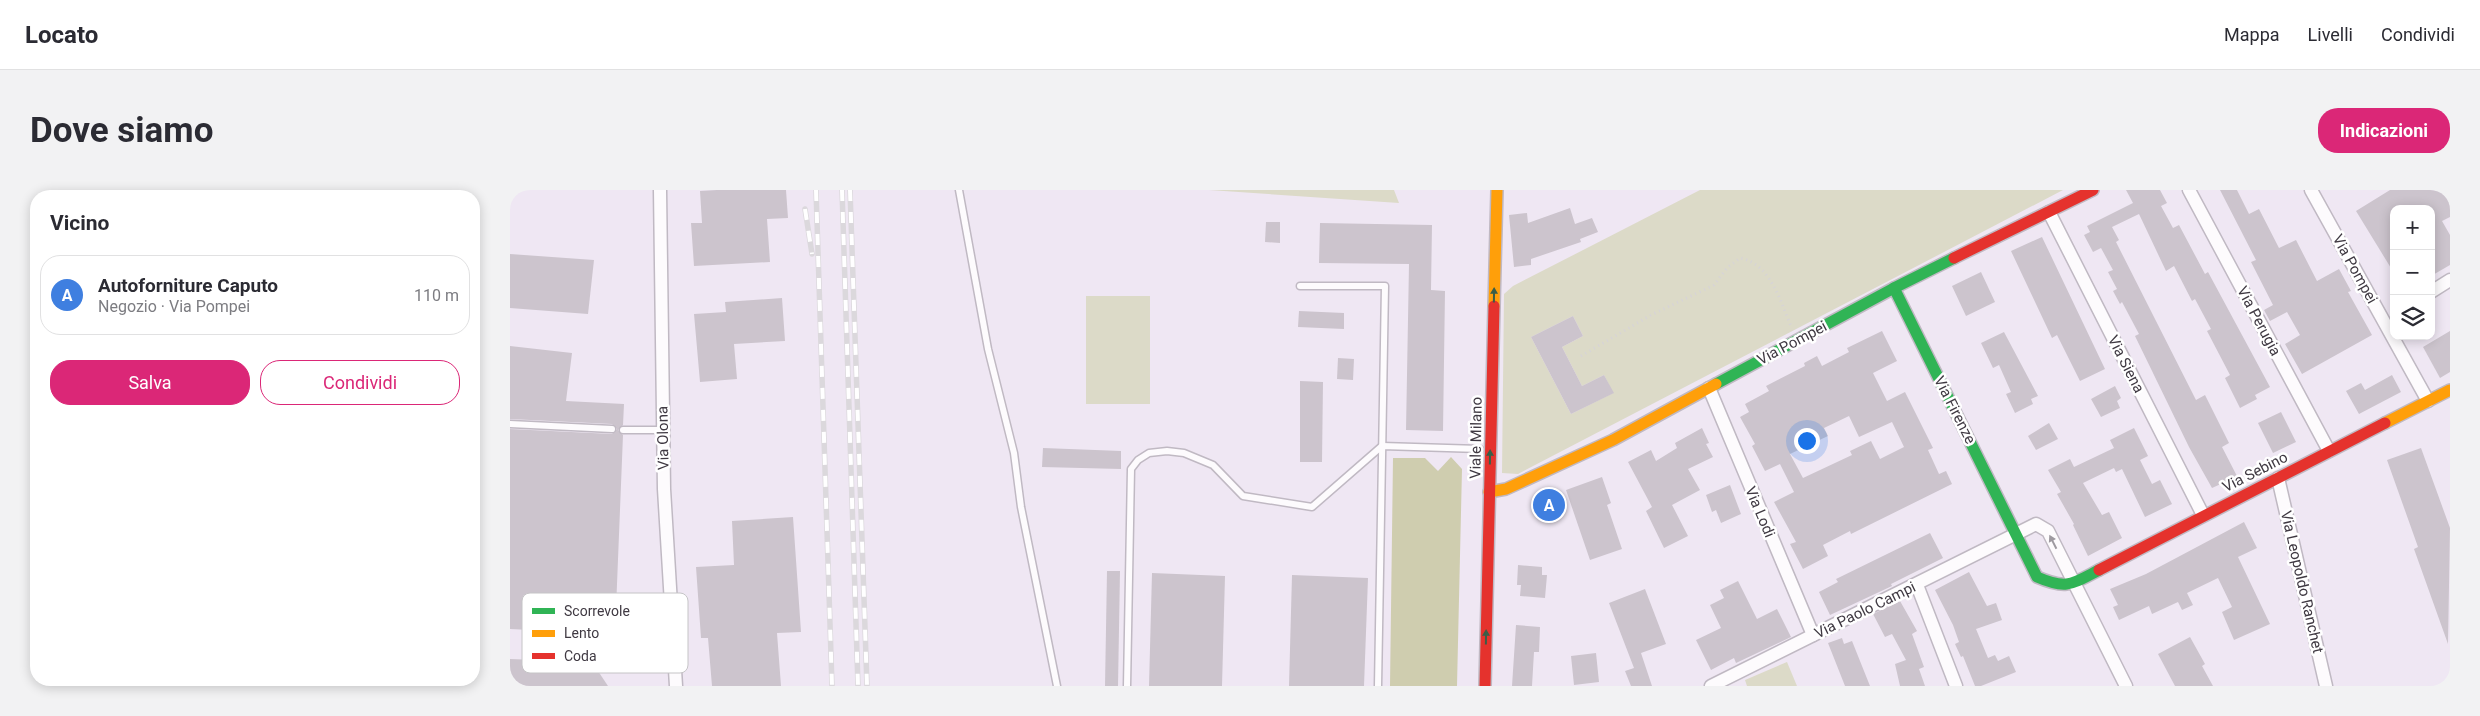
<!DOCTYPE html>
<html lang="it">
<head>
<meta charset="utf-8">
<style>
  :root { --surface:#fff; --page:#f2f2f3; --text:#2b2b33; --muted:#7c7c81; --line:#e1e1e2; --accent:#db2777 }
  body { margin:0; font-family:Roboto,sans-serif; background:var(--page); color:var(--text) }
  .controls { position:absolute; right:15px; top:15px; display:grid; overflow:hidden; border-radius:10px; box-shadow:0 2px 12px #0003 }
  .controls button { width:45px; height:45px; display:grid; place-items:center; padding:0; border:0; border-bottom:1px solid var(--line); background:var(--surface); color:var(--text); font:25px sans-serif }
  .you { position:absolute; left:1296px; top:250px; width:18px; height:18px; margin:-12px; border:4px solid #fff; border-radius:50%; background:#1a73e8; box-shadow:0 0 0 8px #1a73e833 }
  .badge { display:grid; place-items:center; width:32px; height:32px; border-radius:50%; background:var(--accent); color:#fff; font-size:16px; font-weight:700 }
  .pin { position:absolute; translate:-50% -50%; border:2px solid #fff; box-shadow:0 1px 5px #0006 }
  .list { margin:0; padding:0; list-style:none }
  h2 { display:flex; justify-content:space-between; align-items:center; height:65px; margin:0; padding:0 20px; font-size:21px }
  h2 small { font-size:16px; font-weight:400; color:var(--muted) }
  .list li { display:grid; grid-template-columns:32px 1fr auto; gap:15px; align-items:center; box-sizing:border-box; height:80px; margin:0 10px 10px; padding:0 10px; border:1px solid var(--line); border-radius:20px }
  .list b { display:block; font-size:19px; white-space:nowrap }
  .list p { margin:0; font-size:16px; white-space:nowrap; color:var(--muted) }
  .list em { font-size:16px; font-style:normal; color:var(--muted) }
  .actions { display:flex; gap:10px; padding:15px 20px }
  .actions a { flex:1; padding:11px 0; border:1px solid var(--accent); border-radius:20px; text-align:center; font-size:18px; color:var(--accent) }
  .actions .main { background:var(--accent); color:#fff }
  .icon { flex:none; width:28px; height:28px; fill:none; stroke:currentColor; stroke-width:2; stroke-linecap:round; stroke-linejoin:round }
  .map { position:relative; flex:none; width:1940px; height:496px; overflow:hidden; border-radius:20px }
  header { display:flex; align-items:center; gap:30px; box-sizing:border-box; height:70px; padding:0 25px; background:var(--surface); border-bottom:1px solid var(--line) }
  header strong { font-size:24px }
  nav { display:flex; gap:28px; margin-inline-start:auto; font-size:18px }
  .intro { display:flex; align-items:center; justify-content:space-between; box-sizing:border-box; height:120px; padding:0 30px }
  h1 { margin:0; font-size:35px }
  .button { padding:12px 22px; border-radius:20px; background:var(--accent); color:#fff; font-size:18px; font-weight:700 }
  main { display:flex; gap:30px; padding:0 30px }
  aside { flex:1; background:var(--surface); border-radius:20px; box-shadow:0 2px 12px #0003 }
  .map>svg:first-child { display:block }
</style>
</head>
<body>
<header>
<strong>Locato</strong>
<nav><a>Mappa</a><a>Livelli</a><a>Condividi</a></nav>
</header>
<div class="intro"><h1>Dove siamo</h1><a class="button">Indicazioni</a></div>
<main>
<aside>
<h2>Vicino<small></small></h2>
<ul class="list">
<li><span class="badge" style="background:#3f7fe0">A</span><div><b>Autoforniture Caputo</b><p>Negozio · Via Pompei</p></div><em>110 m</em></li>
</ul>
<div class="actions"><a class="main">Salva</a><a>Condividi</a></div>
</aside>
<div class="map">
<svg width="1940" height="496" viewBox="0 0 1940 496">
  <rect width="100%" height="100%" fill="#efe7f3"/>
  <g fill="#dcdac8" fill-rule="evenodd">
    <polygon points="699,0 884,0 889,13"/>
    <path d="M 1190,0 L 1553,0 L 1008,284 L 992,283 L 994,104 L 1003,96 ZM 1063,126 L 1073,146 L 1052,157 L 1072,196 L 1094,185 L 1103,203 L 1061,224 L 1021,147 Z"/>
    <rect x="576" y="106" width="64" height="108"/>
    <polygon points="1277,472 1287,496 1237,496 1235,490"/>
  </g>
  <polygon fill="#cfcdaf" points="941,267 952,279 947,496 880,496 883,268 915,268 928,281"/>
  <g fill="#ccc4cd" fill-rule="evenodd">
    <polygon points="207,0 276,0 278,28 257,29 260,72 184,76 181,33 192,33 190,1"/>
    <polygon points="1616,0 1650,0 1657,13 1651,16 1663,38 1669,35 1695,84 1698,82 1760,197 1745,205 1747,209 1730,218 1715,188 1720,185 1697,141 1701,139 1685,109 1682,111 1664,76 1656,81 1629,24 1602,37 1609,50 1606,52 1686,210 1695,205 1719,253 1712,257 1729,290 1716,298 1713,293 1702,298 1679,257 1625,146 1629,144 1612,112 1610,114 1603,101 1607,99 1598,82 1603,80 1591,58 1583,62 1574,45 1580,42 1577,36 1623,13"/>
    <polygon points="1710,0 1727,0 1739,24 1749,19 1769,58 1786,50 1807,91 1829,79 1841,101 1838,102 1862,145 1792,184 1775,154 1790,145 1777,122 1760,131 1754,120 1763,115 1741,72 1746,70"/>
    <polygon points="1880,0 1940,0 1940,27 1932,31 1940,45 1940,75 1921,86 1921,19 1884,19 1884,83 1846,21"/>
    <polygon points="1060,18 1065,34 1082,28 1088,42 1070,49 1071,52 1021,69 1021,75 1004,77 999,25 1017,23 1018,33"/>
    <polygon points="756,32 770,32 770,53 755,52"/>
    <polygon points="810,33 922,35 921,100 935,101 933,241 896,240 899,74 809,73"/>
    <polygon points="1532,47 1595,179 1570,191 1547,145 1542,148 1501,61"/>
    <polygon points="0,64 84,70 78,124 0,118"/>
    <polygon points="1471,82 1485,112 1456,126 1442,96"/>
    <polygon points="272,108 275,151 224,154 227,189 190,192 184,124 216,122 215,112"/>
    <polygon points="789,121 834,123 834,139 788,137"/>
    <polygon points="1063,126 1073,146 1052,157 1072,196 1094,185 1104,203 1061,224 1021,147"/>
    <path d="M 1372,141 L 1387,171 L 1363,183 L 1377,211 L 1395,202 L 1423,258 L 1418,260 L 1429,284 L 1436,281 L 1442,294 L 1341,344 L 1340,341 L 1313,355 L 1318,366 L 1293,379 L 1280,354 L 1286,352 L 1264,312 L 1284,302 L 1270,274 L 1255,281 L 1242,256 L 1245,254 L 1230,227 L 1239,222 L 1235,214 L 1259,201 L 1256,196 L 1295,176 L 1294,173 L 1307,166 L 1312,176 L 1339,162 L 1337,158 ZM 1339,226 L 1349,247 L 1382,232 L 1394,257 L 1370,269 L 1361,251 L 1340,261 L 1342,265 L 1293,288 L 1280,264 L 1318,246 L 1314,238 Z"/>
    <polygon points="1940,141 1940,182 1930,188 1913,157"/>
    <polygon points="1494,142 1528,206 1521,209 1523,214 1505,223 1496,204 1501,202 1489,175 1483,178 1471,153"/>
    <polygon points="0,156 62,163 56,211 114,214 113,235 108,240 113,245 105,444 0,439 0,239 102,244 107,239 102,234 0,229"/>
    <polygon points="828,168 844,169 843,190 827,189"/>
    <polygon points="1882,185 1891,202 1849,224 1836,201 1851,193 1855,200"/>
    <polygon points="790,191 813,192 812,272 790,272"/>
    <polygon points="1605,196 1611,208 1607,211 1610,218 1591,227 1581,209"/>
    <polygon points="1771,222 1786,252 1763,263 1748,233"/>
    <polygon points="1539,233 1548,249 1526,260 1518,246"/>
    <polygon points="1192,238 1199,253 1196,254 1203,267 1178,279 1190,300 1162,315 1178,346 1154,358 1136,321 1142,317 1118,272 1141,260 1146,271 1167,258 1165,253"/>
    <polygon points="1624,238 1638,266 1630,270 1642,294 1650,290 1662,314 1635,327 1612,279 1606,282 1604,278 1573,293 1592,325 1599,322 1612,348 1578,366 1563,335 1564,334 1547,304 1551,302 1538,280 1560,269 1564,277 1604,258 1600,250"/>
    <polygon points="533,258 611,261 611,279 532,277"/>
    <polygon points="1911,258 1940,338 1938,454 1904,359 1908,357 1877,270"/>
    <polygon points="1092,287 1101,313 1097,315 1112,359 1080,370 1056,300"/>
    <polygon points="1220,295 1231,324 1211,333 1206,320 1202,322 1196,305"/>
    <polygon points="283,327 291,442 267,443 271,496 202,496 198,448 191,448 186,377 224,375 222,331"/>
    <polygon points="1734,332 1747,358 1728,367 1760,434 1724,450 1712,422 1722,417 1708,388 1677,403 1683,415 1672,420 1668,412 1642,424 1639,416 1609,430 1603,417 1608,415 1600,399 1636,384"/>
    <polygon points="1420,343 1433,368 1381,394 1382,396 1320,425 1309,402 1328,392 1326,389"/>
    <polygon points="1008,375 1032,377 1032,385 1037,385 1035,408 1010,406 1011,395 1007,395"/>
    <polygon points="597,381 610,381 608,496 595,496"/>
    <polygon points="1459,382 1477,416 1486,413 1492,430 1466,439 1478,468 1485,465 1488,471 1499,466 1506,482 1471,496 1465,496 1453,466 1451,467 1445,454 1449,452 1443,435 1425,400"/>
    <polygon points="642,383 715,386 712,496 639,496"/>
    <polygon points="782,385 858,388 854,496 779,496"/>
    <polygon points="1228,391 1247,429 1267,419 1281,447 1226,473 1224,468 1201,480 1186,450 1211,438 1200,415 1214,408 1210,400"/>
    <polygon points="1135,399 1156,454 1131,463 1142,496 1121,496 1115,481 1124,478 1099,413"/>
    <polygon points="1390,411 1407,441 1402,444 1414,477 1409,479 1415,496 1390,496 1385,474 1396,470 1382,444 1375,447 1363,424"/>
    <polygon points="1006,435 1030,437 1029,462 1024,462 1022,496 1002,496"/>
    <polygon points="1680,447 1695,474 1692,476 1703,496 1665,496 1648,464"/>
    <polygon points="1332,448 1334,454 1342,451 1360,496 1335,496 1318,453"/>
    <polygon points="1086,463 1089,492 1064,495 1061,466"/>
    <polygon points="0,469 82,472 98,496 0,496"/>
  </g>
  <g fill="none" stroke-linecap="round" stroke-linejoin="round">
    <defs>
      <g id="lane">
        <polyline points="449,0 478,159 504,263 511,317 547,496"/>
        <polyline points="790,96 875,96 868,496"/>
        <polyline points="0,234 102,239"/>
        <polyline points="113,240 153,240"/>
        <polyline points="617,496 621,279 628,270 639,263 657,261 674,263 703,275 733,306 802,317 872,256 970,259"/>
      </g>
      <g id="street">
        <polyline points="150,0 154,299 166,496"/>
        <polyline points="1679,0 1819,261"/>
        <polyline points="1801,0 1918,211"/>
        <polyline points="1539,22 1693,325"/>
        <polyline points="1921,102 1940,90"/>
        <polyline points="1199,198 1303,445"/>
        <polyline points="1768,288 1816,496"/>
        <polyline points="1407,395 1446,496"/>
        <polyline points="1201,496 1526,334 1538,341 1616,496"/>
      </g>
      <g id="fast">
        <path d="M 1384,98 L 1527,387 C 1557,400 1562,394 1589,380"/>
        <polyline points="1206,194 1384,98 1444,68"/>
      </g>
      <g id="slow">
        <polyline points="984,116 987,0"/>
        <polyline points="1875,233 1940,200"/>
        <polyline points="979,302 996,299 1103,250 1206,194"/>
      </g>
      <g id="jam">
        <polyline points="1444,68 1583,0"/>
        <polyline points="1589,380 1875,233"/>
        <polyline points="975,496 984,116"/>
      </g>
    </defs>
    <use href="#lane" stroke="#c0b9c3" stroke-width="9"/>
    <use href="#street" stroke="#c0b9c3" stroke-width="15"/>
    <use href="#fast" stroke="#c0b9c3" stroke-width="14"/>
    <use href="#slow" stroke="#c0b9c3" stroke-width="14"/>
    <use href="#jam" stroke="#c0b9c3" stroke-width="14"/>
    <path stroke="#d6d3d8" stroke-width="3" stroke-dasharray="1 4" stroke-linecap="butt" d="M 1071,166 L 1141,125 L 1204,95 L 1217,78 L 1230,68 C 1261,74 1270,111 1281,136"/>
    <use href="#lane" stroke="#fdfbfd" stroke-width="6"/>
    <use href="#street" stroke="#fdfbfd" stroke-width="12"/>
    <use href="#fast" stroke="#30b455" stroke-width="11"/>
    <use href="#slow" stroke="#ff9f0a" stroke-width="11"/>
    <use href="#jam" stroke="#e5322d" stroke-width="11"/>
    <defs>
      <g id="rail">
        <polyline points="306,0 322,496"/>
        <polyline points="332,0 348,496"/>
        <polyline points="340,0 357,496"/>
        <polyline points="295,19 302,64"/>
      </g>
    </defs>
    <use href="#rail" stroke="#dbd8dc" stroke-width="5.5"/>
    <use href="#rail" stroke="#fff" stroke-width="4" stroke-dasharray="11" stroke-linecap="butt"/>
  </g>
  <defs><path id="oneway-solid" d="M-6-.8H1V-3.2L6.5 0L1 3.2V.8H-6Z" transform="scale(1.25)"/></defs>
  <g fill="#3a5e48">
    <use href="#oneway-solid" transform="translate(984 105) rotate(-89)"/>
    <use href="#oneway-solid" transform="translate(980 267) rotate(-89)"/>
    <use href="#oneway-solid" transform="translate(976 447) rotate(-89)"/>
  </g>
  <use fill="#9e9aa0" href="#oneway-solid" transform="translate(1543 352) rotate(-117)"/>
  <g text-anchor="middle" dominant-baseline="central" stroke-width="5" stroke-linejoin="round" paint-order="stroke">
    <g font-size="15" fill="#3f3942" stroke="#fff">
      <text transform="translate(1845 79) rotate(61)">Via Pompei</text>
      <text transform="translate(1749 131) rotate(62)">Via Perugia</text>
      <text transform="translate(1282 153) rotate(-28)">Via Pompei</text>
      <text transform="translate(1616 174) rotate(63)">Via Siena</text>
      <text transform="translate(1445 220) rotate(63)">Via Firenze</text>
      <text transform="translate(153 248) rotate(-91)">Via Olona</text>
      <text transform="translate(966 248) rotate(-89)">Viale Milano</text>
      <text transform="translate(1745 282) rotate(-27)">Via Sebino</text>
      <text transform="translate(1250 322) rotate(67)">Via Lodi</text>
      <text transform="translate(1792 392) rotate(77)">Via Leopoldo Ranchet</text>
      <text transform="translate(1355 420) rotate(-26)">Via Paolo Campi</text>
    </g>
  </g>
  <rect x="12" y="403" width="166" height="80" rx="8" fill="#fff" stroke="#c5c4c6" stroke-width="1"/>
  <rect x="22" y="418" width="23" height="6" fill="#30b455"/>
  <rect x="22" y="440" width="23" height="7" fill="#ff9f0a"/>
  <rect x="22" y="463" width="23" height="6" fill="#e5322d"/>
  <g font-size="14" fill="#3f3942">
    <text x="54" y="426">Scorrevole</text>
    <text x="54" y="448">Lento</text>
    <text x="54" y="471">Coda</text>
  </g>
</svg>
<div class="controls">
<button>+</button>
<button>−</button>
<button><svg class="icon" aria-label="layers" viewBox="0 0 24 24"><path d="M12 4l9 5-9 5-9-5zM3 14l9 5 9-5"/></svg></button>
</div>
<div class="you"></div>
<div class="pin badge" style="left:1039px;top:315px;background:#3f7fe0">A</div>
</div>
</main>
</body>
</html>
